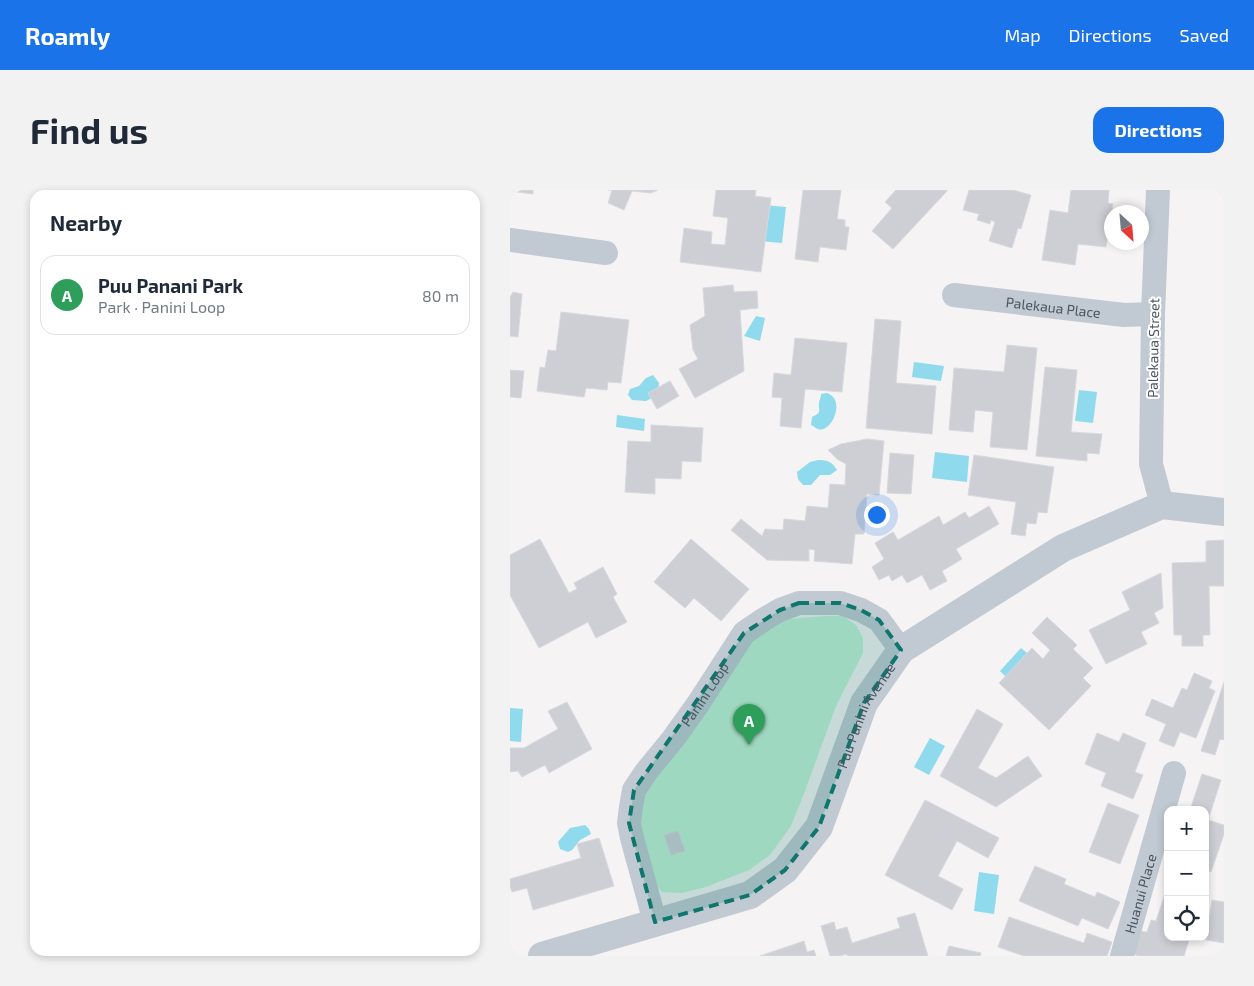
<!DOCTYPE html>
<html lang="en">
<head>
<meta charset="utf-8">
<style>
  :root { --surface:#fff; --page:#f2f2f3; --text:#1f2937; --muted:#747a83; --line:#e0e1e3; --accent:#1a73e8 }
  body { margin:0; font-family:"Exo 2",sans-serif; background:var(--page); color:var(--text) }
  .controls { position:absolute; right:15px; bottom:15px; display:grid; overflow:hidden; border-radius:10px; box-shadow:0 2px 8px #0003 }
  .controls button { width:45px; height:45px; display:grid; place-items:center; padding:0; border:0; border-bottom:1px solid var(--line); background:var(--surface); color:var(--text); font:25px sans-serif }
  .compass { position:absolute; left:594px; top:15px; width:45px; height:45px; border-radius:50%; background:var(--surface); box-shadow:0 2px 8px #0003; rotate:154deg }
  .you { position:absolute; left:366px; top:324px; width:18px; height:18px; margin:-12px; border:4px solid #fff; border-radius:50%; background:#1a73e8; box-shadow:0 0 0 8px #1a73e833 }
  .badge { display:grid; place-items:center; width:32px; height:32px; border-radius:50%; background:var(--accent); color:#fff; font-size:16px; font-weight:700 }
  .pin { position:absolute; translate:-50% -41px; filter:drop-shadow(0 1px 2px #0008) }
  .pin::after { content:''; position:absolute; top:26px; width:18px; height:15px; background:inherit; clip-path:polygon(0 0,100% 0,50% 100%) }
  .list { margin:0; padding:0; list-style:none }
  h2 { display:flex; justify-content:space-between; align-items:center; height:65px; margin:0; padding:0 20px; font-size:21px }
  h2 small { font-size:16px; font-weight:400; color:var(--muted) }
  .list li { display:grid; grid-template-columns:32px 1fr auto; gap:15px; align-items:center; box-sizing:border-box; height:80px; margin:0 10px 10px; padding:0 10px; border:1px solid var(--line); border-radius:15px }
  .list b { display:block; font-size:19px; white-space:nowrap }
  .list p { margin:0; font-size:16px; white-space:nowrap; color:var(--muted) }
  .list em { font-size:16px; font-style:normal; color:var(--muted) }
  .icon { flex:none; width:28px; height:28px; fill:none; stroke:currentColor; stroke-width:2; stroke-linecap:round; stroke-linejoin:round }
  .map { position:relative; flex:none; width:714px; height:766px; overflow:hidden; border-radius:15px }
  header { display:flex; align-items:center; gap:30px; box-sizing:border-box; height:70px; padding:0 25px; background:var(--accent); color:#fff }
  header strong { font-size:24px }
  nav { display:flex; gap:28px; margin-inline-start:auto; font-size:18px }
  .intro { display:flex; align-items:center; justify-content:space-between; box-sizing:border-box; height:120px; padding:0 30px }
  h1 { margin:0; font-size:35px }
  .button { padding:12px 22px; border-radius:15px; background:var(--accent); color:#fff; font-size:18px; font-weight:700 }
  main { display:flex; gap:30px; padding:0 30px }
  aside { flex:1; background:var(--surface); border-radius:15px; box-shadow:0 2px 8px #0003 }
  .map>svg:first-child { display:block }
</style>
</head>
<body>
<header>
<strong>Roamly</strong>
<nav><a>Map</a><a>Directions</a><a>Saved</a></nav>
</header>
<div class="intro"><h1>Find us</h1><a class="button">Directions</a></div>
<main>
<aside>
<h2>Nearby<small></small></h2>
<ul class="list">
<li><span class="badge" style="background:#2e9e5b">A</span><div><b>Puu Panani Park</b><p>Park · Panini Loop</p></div><em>80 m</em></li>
</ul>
</aside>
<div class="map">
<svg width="714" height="766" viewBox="0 0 714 766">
  <rect width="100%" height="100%" fill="#f5f3f3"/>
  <polygon fill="#c3f1d5" points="315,426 333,426 346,435 353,448 353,463 326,516 295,601 281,636 260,665 239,680 196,697 172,703 152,702 142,689 132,660 129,605 227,467 248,446 279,429"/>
  <g fill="#90daee">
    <polygon points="254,15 276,17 272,53 250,51"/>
    <polygon points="246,126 255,128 250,151 234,146"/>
    <polygon points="404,172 434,176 431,191 402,187"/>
    <polygon points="143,185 149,193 148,205 136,211 122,210 118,205 120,199 129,196 136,188"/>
    <polygon points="569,200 587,202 583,233 565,231"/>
    <path d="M 317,203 C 337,210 321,244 308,239 C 307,239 302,235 301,235 L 302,227 C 313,222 308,221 309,212 C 310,209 311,207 311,204 Z"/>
    <polygon points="107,225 135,229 134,241 106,237"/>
    <polygon points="425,262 459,266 457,292 422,288"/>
    <path d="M 308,270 C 318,270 322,272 327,280 L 320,285 L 310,285 L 301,295 L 293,295 L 288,289 L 287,282 L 300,272 Z"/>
    <polygon points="511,458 522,467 500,491 490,481"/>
    <polygon points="0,518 13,519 11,552 0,551"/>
    <polygon points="420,548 435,556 419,585 404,577"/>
    <polygon points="75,635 79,639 81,644 70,650 62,660 58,662 50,659 48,652 60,638"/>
    <polygon points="469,682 489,685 484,724 464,721"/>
  </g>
  <g fill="#cdcfd5" stroke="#d7d9de">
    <polygon points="0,0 23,0 23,4 0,1"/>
    <polygon points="98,0 148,0 141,3 122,1 114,20 98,13 102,0"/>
    <polygon points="206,0 246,0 245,6 261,8 251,82 170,72 174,38 202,42 201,54 215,55 218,28 203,26"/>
    <polygon points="293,0 331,0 327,29 335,30 335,37 339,37 336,60 310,57 308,72 285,69"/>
    <polygon points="386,0 438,0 383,59 362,41 382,18 375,12"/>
    <polygon points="459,0 503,0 521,5 511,39 508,38 502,58 479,51 485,32 481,30 480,34 467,30 469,24 453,20"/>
    <polygon points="561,0 599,0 598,13 603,14 596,57 568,54 565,75 532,70 540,20 558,23"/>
    <polygon points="223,95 224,102 247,101 248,118 230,120 234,181 185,208 169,179 188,169 183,160 180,135 195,126 193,98"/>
    <polygon points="3,102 12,104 8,147 0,146 0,107"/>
    <polygon points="51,122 119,130 111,193 98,192 97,200 76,198 74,207 27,201 30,177 35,178 38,160 46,161"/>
    <polygon points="365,129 391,131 386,193 426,196 422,244 356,238"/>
    <polygon points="285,148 337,153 332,202 295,199 291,238 270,236 272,208 262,207 264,183 281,185"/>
    <polygon points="497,155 527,158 517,260 480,257 483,222 465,220 463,242 439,240 444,178 494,182"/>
    <polygon points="535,177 567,180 561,242 592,244 589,264 577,263 577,271 526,266"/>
    <polygon points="0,180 14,181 11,208 0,207"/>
    <polygon points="160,191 169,206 147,219 138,203"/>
    <polygon points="141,235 193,238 191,272 172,271 171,289 145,288 145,304 115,302 118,251 141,252"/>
    <polygon points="357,249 374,251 369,305 357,304 354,344 345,344 342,374 304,371 305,360 299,359 299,371 257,370 221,340 231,329 252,346 255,339 273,340 274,329 295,331 297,316 318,318 320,294 335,295 336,274 327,269 318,260 331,254"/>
    <polygon points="380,263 404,265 401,304 377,303"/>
    <polygon points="464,265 544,277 537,323 528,322 526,334 517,333 515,346 501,344 506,312 458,305"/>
    <polygon points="479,316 489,334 446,359 452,369 432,381 437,391 420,400 412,385 397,393 392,385 382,391 379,385 369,390 362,377 374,369 365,353 383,342 388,350 429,326 433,335 455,322 459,328"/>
    <polygon points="30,349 59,403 67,399 64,393 93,377 107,404 103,407 117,432 86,448 78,432 29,458 0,405 0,365"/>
    <polygon points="181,349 239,399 211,431 184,408 175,418 144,392"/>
    <polygon points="714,350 714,396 699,396 700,445 693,445 693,456 672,456 672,445 664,445 662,373 696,372 696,351"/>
    <polygon points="651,383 653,418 644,423 649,433 631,442 637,454 596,474 579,440 620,420 612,402"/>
    <polygon points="537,427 567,455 563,459 583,478 573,488 581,496 539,540 489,493 522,458 533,469 540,460 522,443"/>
    <polygon points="684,483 702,491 699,498 705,501 686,548 670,542 664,557 649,551 656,534 635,525 642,509 663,518 672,498 677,500"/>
    <polygon points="714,492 714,550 710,549 705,565 691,561"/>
    <polygon points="57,512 82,559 39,583 35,575 12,587 8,581 0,582 0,558 14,558 48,539 38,521"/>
    <polygon points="467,519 493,534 468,578 486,588 518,566 532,586 486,617 430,586"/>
    <polygon points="587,543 609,552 613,543 636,553 625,582 633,585 623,609 591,596 596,583 575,574"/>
    <polygon points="692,584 711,590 698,630 714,635 714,644 701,682 695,680 695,620 680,620"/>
    <polygon points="415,610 489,648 478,668 447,651 428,686 453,699 442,720 375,685"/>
    <polygon points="598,613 629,625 610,674 579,662"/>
    <polygon points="168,641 175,661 161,665 154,645"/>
    <polygon points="89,648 104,696 23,720 17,698 2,702 0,696 0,689 71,668 67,654"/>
    <polygon points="525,676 556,689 554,694 585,707 587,702 610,712 598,739 572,728 568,736 509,711"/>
    <polygon points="658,695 658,747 680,747 674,766 629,766 623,764 631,741 637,742 641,730 646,731"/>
    <polygon points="702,710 714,712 714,753 696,750"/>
    <polygon points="405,723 418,766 337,766 337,764 330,766 320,766 311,736 324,732 326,740 337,737 342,753 390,738 387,728"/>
    <polygon points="499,727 574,753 577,743 602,752 597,766 514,766 488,757"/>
    <polygon points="294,751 297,762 304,760 306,766 250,766"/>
    <polygon points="439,756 471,763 470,766 436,766"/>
  </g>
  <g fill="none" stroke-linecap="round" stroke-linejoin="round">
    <g stroke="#c1cad2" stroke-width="24">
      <polyline points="648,0 643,124 641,274 652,315"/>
      <polyline points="0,50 96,63"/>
      <path id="s1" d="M 444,105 L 614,125 L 643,124"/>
      <path id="s2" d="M 145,732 L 122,648 L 119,633 L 121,617 L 124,600 L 136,582 L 163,549 L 188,514 L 234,443 L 253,430 L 270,420 L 289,413 L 330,413 L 351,420 L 369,430 L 391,460"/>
      <path id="s3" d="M 612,766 L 664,583"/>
    </g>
    <path stroke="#c1cad2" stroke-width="28" id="s4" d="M 32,766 L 240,705 L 275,680 L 309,637 L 354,513 L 391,460 L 553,358 L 652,315 L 714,322"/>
  </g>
  <path fill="#0f766e" fill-opacity="0.2" stroke="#0f766e" stroke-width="4" stroke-dasharray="10 6" stroke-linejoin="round" d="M 289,413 L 330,413 L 351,420 L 369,430 L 391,460 L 354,513 L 309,637 L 275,680 L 240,705 L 145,732 L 119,633 L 124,600 L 234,443 L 270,420 Z"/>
  <g text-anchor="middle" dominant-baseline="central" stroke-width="4" stroke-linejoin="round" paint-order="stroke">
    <g font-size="14" fill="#4a5661" stroke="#fff">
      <text stroke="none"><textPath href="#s1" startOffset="100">Palekaua Place</textPath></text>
      <text transform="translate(643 158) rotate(-89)">Palekaua Street</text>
      <text stroke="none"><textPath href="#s2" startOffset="255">Panini Loop</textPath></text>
      <text stroke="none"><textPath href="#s4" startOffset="436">Puu Panini Avenue</textPath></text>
      <text stroke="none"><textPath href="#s3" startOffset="65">Huanui Place</textPath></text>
    </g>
  </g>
</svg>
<div class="controls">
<button>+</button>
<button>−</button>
<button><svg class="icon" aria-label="locate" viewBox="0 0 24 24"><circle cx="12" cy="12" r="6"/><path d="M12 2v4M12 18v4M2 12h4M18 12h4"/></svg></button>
</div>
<svg class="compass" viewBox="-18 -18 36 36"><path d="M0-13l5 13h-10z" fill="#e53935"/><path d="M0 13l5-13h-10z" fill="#747a83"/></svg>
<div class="you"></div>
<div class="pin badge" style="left:239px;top:555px;background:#2e9e5b">A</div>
</div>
</main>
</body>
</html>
